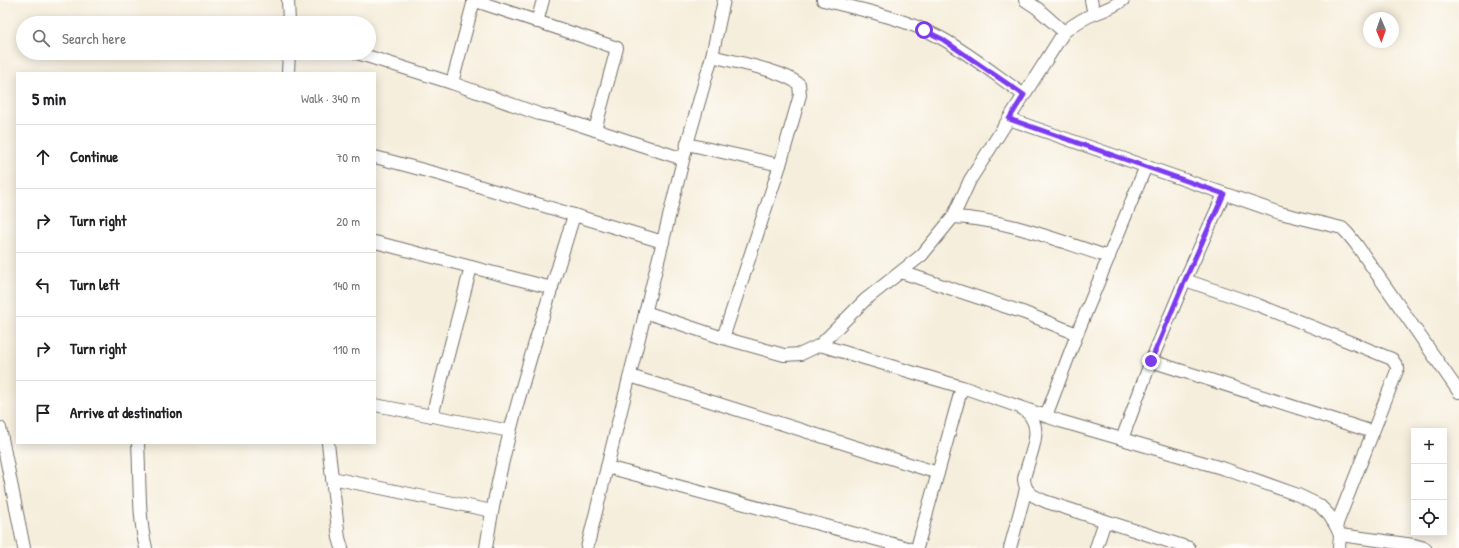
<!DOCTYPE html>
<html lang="en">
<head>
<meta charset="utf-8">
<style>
  :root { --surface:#fff; --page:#f2f2f2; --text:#202124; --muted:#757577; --line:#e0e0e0 }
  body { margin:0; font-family:"Patrick Hand",sans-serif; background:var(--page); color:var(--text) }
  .controls { position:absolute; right:12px; bottom:12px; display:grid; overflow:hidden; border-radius:0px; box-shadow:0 2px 10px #0003 }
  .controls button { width:36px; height:36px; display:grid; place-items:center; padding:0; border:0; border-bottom:1px solid var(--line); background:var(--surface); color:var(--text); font:20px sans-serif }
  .compass { position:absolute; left:1363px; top:12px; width:36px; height:36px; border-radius:50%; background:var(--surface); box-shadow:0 2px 10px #0003; rotate:178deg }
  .stop { position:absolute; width:12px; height:12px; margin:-9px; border:3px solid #7c3aed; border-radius:50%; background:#fff }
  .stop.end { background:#7c3aed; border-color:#fff; box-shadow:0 1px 4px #0008 }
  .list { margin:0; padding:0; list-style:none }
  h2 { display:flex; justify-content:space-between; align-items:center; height:52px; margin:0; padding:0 16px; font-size:17px }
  h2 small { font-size:13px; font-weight:400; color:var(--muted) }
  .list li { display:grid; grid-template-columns:26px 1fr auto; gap:12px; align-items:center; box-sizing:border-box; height:64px; padding:0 16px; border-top:1px solid var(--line) }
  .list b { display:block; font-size:15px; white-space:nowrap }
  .list em { font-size:13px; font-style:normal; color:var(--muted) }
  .icon { flex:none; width:22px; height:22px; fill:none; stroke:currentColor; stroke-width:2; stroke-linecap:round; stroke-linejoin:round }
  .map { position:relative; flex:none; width:1459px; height:548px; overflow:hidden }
  .search { position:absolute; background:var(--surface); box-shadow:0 2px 10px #0003; left:16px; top:16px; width:360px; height:44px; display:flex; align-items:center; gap:10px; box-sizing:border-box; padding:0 14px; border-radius:22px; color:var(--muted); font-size:15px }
  .panel { position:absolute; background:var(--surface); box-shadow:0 2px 10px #0003; left:16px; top:72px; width:360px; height:372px; border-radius:0px }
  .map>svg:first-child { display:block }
</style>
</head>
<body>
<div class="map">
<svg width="1459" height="548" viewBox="0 0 1459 548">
  <rect width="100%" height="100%" fill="#fdfcf7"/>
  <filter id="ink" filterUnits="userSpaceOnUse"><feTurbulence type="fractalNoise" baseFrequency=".025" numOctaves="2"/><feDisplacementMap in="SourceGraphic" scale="8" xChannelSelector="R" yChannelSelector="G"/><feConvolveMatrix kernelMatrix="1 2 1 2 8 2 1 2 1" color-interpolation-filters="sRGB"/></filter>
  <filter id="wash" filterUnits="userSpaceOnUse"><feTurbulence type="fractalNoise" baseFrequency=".012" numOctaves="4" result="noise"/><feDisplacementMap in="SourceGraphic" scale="16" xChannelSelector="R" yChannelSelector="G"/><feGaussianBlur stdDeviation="0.9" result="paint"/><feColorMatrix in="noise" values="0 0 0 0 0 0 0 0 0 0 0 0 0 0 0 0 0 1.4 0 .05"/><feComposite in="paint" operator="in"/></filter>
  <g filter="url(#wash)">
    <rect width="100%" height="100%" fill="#f6eedc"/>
  </g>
  <g filter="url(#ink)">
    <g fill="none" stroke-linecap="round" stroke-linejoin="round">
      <defs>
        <g id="street">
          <polyline points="288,0 289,23"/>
          <polyline points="473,0 617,48 595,130"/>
          <polyline points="474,0 452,83 539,114 562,119 683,159"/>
          <path d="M 823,0 C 863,10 904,18 941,38 C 970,54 997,76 1024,95"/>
          <polyline points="1025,0 1037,8 1064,32"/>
          <polyline points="1091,0 1094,14"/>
          <polyline points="537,22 543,0"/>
          <polyline points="357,53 452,83"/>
          <path d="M 712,56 C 737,63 779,69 799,84 L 800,95 L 780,165 L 723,338"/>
          <polyline points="288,73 289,53"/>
          <polyline points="1009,119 1280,213 1342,228 1347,233 1356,244 1459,392"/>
          <polyline points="687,144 780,165"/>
          <polyline points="375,157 442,175 663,242"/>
          <path d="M 953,217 C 1007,219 1058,241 1109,257"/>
          <polyline points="375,242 552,288"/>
          <polyline points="901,272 1025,313 1077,334"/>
          <polyline points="1185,280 1258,305 1392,359 1398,368 1336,526"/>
          <path d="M 645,312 L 723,338 L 784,355 L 801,354 L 820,345 L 865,300 L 922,255 L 953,217 L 970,180 L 1064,32 C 1073,25 1083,18 1094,14 C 1105,10 1113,7 1123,0"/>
          <polyline points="820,345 962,387 1060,421 1225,469 1298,495 1319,505 1329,515 1336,526 1340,535 1339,548"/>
          <polyline points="1151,361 1373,432"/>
          <polyline points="630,376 938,473"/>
          <polyline points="375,405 510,431"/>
          <path d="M 1023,409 C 1027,412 1031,416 1033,421 C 1041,436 1027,462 1024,479 C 1025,494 1035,497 1047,502 L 1189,548"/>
          <polyline points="432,416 471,267"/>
          <polyline points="1046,416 1077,334 1146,166"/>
          <polyline points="0,428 24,548"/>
          <polyline points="1122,439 1151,361 1185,280 1224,194"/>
          <path d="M 138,443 C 140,475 138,517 146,548"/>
          <polyline points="328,443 339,538 342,548"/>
          <polyline points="607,467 908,548"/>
          <polyline points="332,478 492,511"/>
          <polyline points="1340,535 1414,545 1425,548"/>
          <path d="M 486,548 C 503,434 541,325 574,215"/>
          <polyline points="587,548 687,144 712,56 724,0"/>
          <polyline points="917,548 962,387"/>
          <polyline points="1010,548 1026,489"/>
          <polyline points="1096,548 1105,521"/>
        </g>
      </defs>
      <use href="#street" stroke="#726f69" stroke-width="14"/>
      <use href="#street" stroke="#fff" stroke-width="12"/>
    </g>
  </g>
  <g fill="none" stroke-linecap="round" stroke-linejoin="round" filter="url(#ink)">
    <polyline stroke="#7c3aed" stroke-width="5" points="924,30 942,39 1024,95 1009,119 1224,194 1185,280 1151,361"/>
  </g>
</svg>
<div class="controls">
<button>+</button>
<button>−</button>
<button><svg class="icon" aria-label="locate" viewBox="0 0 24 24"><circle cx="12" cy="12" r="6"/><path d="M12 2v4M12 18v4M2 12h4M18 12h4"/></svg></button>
</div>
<svg class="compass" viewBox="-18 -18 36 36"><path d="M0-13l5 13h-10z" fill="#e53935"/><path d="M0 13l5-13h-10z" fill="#757577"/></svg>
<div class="stop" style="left:924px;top:30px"></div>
<div class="stop end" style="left:1151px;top:361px"></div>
<div class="search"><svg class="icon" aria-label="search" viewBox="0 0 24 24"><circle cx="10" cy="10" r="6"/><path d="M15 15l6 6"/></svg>Search here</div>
<section class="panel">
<h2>5 min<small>Walk · 340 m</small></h2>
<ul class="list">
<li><svg class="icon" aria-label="ahead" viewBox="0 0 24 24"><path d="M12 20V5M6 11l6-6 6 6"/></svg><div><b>Continue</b></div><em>70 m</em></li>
<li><svg class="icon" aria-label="right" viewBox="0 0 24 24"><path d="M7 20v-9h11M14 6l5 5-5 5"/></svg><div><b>Turn right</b></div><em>20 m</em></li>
<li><svg class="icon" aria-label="left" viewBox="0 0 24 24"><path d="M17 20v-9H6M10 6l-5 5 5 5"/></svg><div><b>Turn left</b></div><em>140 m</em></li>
<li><svg class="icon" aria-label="right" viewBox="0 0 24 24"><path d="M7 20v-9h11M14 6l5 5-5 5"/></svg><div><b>Turn right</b></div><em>110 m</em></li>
<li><svg class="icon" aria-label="arrive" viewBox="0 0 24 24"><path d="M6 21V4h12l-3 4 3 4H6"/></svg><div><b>Arrive at destination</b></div></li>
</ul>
</section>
</div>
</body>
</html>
